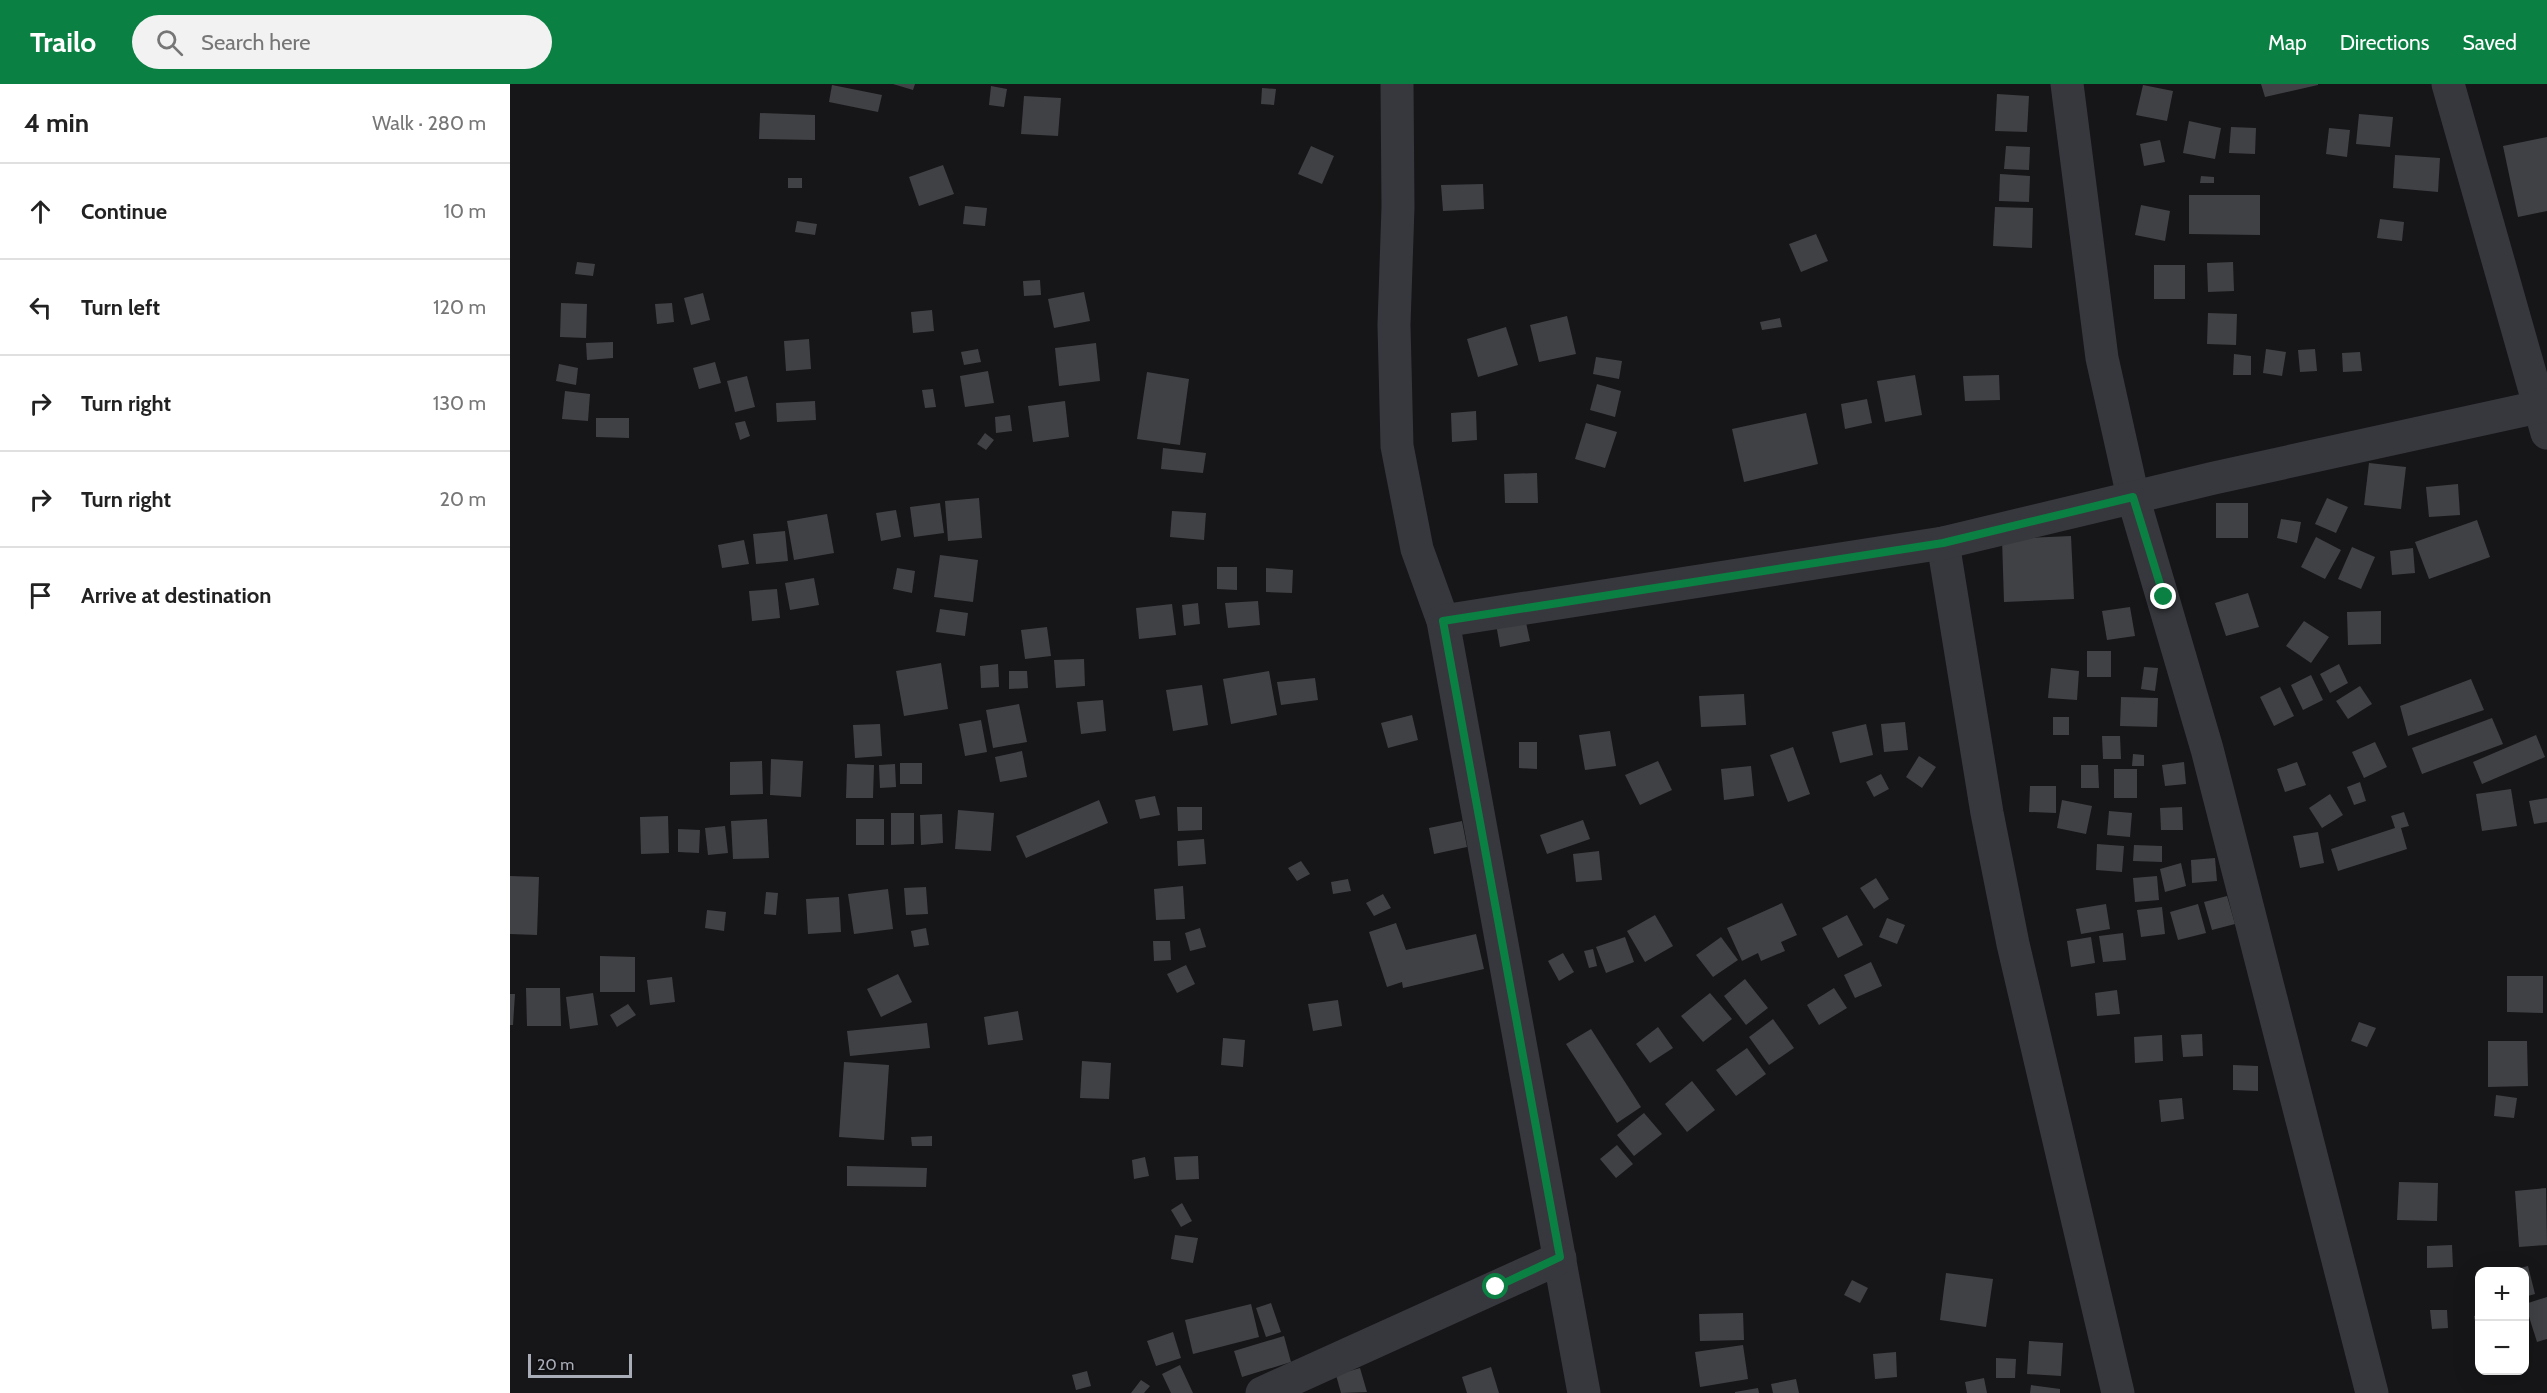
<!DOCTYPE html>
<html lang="en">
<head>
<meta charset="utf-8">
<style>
  :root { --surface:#fff; --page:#f2f2f2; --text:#222; --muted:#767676; --line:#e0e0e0; --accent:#0b8043 }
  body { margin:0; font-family:Cabin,sans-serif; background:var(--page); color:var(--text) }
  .controls { position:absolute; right:18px; bottom:18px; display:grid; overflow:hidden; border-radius:12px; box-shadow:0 6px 24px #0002 }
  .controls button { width:54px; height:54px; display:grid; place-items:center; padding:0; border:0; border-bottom:2px solid var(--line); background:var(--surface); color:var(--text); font:30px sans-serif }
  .scale { position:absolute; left:18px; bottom:15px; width:104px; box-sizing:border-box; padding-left:6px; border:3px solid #a8adb8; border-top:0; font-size:16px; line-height:21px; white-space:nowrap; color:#a8adb8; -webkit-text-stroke:4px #111113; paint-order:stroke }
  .stop { position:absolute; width:18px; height:18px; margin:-14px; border:4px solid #0b8043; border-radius:50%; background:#fff }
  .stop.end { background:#0b8043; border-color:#fff; box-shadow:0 2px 6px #0008 }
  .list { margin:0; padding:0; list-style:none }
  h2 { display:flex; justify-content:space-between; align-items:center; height:78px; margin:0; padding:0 24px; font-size:26px }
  h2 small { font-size:20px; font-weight:400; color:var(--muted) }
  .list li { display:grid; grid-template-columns:39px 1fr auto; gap:18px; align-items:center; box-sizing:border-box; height:96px; padding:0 24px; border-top:2px solid var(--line) }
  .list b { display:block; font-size:22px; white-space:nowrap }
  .list em { font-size:20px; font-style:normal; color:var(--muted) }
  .icon { flex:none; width:33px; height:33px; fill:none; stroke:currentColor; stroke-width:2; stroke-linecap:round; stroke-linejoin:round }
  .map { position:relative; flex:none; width:2037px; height:1309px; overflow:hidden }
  header { display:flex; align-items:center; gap:36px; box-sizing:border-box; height:84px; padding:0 30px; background:var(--accent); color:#fff }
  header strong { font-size:28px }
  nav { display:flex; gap:33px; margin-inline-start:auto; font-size:21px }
  .search { width:420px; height:54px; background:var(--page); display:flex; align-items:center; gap:15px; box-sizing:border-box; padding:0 21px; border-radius:33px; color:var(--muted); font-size:22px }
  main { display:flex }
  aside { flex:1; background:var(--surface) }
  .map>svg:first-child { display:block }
</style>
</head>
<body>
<header>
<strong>Trailo</strong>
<div class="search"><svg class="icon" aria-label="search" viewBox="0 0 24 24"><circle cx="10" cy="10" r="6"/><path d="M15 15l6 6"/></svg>Search here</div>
<nav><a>Map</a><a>Directions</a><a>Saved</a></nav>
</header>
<main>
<aside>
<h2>4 min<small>Walk · 280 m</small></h2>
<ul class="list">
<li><svg class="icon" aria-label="ahead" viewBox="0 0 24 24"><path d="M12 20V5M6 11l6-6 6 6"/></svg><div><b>Continue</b></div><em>10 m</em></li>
<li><svg class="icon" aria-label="left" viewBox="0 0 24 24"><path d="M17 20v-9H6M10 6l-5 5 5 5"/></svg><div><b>Turn left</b></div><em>120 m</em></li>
<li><svg class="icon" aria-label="right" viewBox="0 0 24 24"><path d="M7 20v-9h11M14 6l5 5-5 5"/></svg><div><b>Turn right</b></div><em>130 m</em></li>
<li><svg class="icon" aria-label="right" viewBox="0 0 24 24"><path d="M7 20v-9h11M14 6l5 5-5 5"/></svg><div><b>Turn right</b></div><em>20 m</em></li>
<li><svg class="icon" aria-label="arrive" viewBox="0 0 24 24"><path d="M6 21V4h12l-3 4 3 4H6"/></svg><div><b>Arrive at destination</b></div></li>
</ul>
</aside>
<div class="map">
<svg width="2037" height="1309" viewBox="0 0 2037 1309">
  <rect width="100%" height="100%" fill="#161618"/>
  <g fill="#404145">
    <polygon points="383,0 405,0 403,6"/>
    <polygon points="1751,0 1808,0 1808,1 1755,13"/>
    <polygon points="322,1 372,11 368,28 319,18"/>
    <polygon points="1633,1 1663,7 1657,37 1626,31"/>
    <polygon points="481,2 497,5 494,23 479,21"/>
    <polygon points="752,4 766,5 764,21 751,20"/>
    <polygon points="1487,10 1519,12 1517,48 1485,47"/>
    <polygon points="514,12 551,14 548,52 511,50"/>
    <polygon points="250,29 305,31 305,56 249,55"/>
    <polygon points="1849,30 1883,33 1880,63 1846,60"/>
    <polygon points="1679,37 1711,44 1705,75 1673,69"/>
    <polygon points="1721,43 1746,44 1745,70 1719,69"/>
    <polygon points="1819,44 1840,46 1837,73 1816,70"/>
    <polygon points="2037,53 2037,127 2008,133 1993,62"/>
    <polygon points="1650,56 1655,78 1634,82 1630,60"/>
    <polygon points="801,62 824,72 812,100 788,90"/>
    <polygon points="1496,62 1520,63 1519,86 1494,85"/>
    <polygon points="1885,71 1930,74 1928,108 1883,104"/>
    <polygon points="433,81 444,110 409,122 399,93"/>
    <polygon points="1490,90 1520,92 1519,118 1489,117"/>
    <polygon points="1691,92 1704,93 1704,99 1690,99"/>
    <rect x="278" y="94" width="14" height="10"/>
    <polygon points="973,100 974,125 933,127 931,101"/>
    <polygon points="1679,111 1750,111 1750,151 1679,150"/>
    <polygon points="1631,121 1660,127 1655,157 1625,151"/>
    <polygon points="455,122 477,124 475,142 453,140"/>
    <polygon points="1485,123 1523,124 1522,164 1483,162"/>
    <polygon points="1870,135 1894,138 1892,157 1867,154"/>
    <polygon points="287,137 307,140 305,151 285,148"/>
    <polygon points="1306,150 1318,177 1291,188 1279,160"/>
    <polygon points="67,178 85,180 83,192 65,190"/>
    <polygon points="1723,178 1724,207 1698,208 1697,179"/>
    <rect x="1644" y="181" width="31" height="34"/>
    <polygon points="530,196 531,211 514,212 513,197"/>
    <polygon points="574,208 580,237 544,244 538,215"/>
    <polygon points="193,209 200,236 181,241 174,214"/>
    <polygon points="51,219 77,220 76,254 50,253"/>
    <polygon points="162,219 164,238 147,240 145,220"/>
    <polygon points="422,226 424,247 403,249 401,228"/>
    <polygon points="1698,229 1727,230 1726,261 1697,260"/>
    <polygon points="1057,232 1066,270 1029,278 1020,241"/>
    <polygon points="1270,234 1272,243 1252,246 1250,238"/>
    <polygon points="996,243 1008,281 968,293 957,255"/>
    <polygon points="299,255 301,285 276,287 274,257"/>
    <polygon points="103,258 103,274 77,276 76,259"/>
    <polygon points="586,259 590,297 549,302 545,264"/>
    <polygon points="468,265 471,278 454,281 451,268"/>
    <polygon points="1756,265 1776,268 1772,292 1753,289"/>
    <polygon points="1805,265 1807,287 1790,288 1788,266"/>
    <polygon points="1850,268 1852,287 1833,288 1832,269"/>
    <polygon points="1724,270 1741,272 1741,291 1723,291"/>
    <polygon points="1086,273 1112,277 1109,295 1083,290"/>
    <polygon points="205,278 211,299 189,305 183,284"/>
    <polygon points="49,280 68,284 66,301 46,297"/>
    <polygon points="478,287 484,319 455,323 450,292"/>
    <polygon points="637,288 679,295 670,361 627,355"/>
    <polygon points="1405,291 1412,331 1375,338 1367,297"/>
    <polygon points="1489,291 1490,316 1455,317 1453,292"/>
    <polygon points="237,292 245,323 225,328 217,297"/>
    <polygon points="1087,300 1111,307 1105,333 1080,326"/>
    <polygon points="423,305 426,323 415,324 412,306"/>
    <polygon points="55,307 80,310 78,337 52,335"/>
    <polygon points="1357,315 1362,339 1335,345 1331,320"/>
    <polygon points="305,317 306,336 267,338 266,319"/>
    <polygon points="555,317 559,353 523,358 518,322"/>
    <polygon points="966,327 967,356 942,358 941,329"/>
    <polygon points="1296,329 1308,380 1234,398 1222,345"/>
    <polygon points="500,331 502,347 486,349 485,333"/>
    <polygon points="86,334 119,334 119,354 86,353"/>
    <polygon points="235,337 240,352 230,356 225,339"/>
    <polygon points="1076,339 1107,348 1095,384 1065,375"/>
    <polygon points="475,349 484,356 476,366 467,360"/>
    <polygon points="653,364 696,369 693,389 651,385"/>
    <polygon points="1859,379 1896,383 1891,425 1854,421"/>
    <polygon points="1027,389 1028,419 995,419 994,390"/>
    <polygon points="1948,400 1950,431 1919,433 1916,403"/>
    <polygon points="469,414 472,454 438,457 435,417"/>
    <polygon points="1817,414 1838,423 1826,449 1805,440"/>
    <polygon points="430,419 434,449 404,453 400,423"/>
    <rect x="1706" y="419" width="32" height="35"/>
    <polygon points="386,426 391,453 371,457 366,429"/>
    <polygon points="662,427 696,429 694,456 660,453"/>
    <polygon points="317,430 324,469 284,476 277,437"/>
    <polygon points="1771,435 1791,438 1787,459 1767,454"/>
    <polygon points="1967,436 1980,473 1919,495 1905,458"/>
    <polygon points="275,447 278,477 246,480 243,450"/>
    <polygon points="1561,452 1564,515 1494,518 1492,455"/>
    <polygon points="1806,453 1831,466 1815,495 1791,483"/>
    <polygon points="234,456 239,480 212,484 208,461"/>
    <polygon points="1842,463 1865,473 1851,505 1828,495"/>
    <polygon points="1903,464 1905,489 1882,491 1880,467"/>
    <polygon points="430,471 468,476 463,518 424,513"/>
    <polygon points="707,483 727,483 727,506 707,505"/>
    <polygon points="387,484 405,487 402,509 383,505"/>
    <polygon points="756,484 783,486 782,509 756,508"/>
    <polygon points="304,494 309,521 280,526 275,499"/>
    <polygon points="267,505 270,534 242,537 239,507"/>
    <polygon points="1738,509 1749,543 1716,552 1705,519"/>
    <polygon points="748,517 750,541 718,544 715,519"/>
    <polygon points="688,519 690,540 674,542 672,521"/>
    <polygon points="662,520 666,551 629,555 626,524"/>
    <polygon points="1620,523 1625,552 1597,556 1592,527"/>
    <polygon points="430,525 458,529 455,552 426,548"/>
    <polygon points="1871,527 1871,560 1838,561 1837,528"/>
    <polygon points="1015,534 1020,557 990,563 986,540"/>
    <polygon points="1794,537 1819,553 1801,579 1776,562"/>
    <polygon points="537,543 541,572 515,575 511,546"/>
    <rect x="1577" y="567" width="24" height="26"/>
    <polygon points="574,575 575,602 546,604 544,576"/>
    <polygon points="431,579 438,625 394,632 386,587"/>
    <polygon points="488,580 489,603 471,604 470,582"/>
    <polygon points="1829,580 1838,599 1820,609 1810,590"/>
    <polygon points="1634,583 1648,584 1645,607 1631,605"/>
    <polygon points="1541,584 1569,587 1567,616 1538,614"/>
    <polygon points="499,587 517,587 518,604 499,605"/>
    <polygon points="759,587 767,631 721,640 713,595"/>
    <polygon points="1801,591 1813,616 1793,626 1781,601"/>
    <polygon points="805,594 808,616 771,621 767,598"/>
    <polygon points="1961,595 1974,626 1898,652 1890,622"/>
    <polygon points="692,601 698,641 663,647 656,606"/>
    <polygon points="1850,602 1862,620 1838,635 1826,617"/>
    <polygon points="1770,603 1784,632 1764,642 1750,613"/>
    <polygon points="1234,610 1236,641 1191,643 1189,612"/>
    <polygon points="1611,613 1648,614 1647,643 1610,642"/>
    <polygon points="593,616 596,647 571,650 567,618"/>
    <polygon points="509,620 517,658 483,664 476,626"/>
    <polygon points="902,631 908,656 878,664 871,639"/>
    <rect x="1543" y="633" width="16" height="18"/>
    <polygon points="1982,634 1993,660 1912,690 1902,664"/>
    <polygon points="471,636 477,668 455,672 449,640"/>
    <polygon points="1395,638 1398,666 1374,668 1371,640"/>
    <polygon points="370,640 372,672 345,674 343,641"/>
    <polygon points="1356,640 1363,671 1330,679 1322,648"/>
    <polygon points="1100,647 1106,682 1075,686 1069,651"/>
    <polygon points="2026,651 2035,673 1972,700 1963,678"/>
    <polygon points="1592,652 1610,652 1611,675 1593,675"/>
    <polygon points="1009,658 1027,658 1027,685 1009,684"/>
    <polygon points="1865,658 1877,683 1854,694 1842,668"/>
    <polygon points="1283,663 1300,710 1278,718 1260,671"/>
    <polygon points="512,667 517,693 490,698 485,673"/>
    <polygon points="1623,670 1634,671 1634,682 1622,682"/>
    <polygon points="1409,672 1426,683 1412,704 1396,693"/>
    <polygon points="261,675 293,677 291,713 260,711"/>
    <polygon points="252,677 253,710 220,711 220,678"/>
    <polygon points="1148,677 1162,706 1130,721 1115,691"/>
    <polygon points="1674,678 1676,700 1655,702 1652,681"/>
    <polygon points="1787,678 1796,701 1775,708 1767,685"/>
    <rect x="390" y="679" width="22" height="21"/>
    <polygon points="337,680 364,681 363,714 336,714"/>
    <polygon points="385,680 386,703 370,704 369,681"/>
    <polygon points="1571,681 1588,681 1589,704 1571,704"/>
    <polygon points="1241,682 1244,712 1214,716 1211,685"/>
    <rect x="1604" y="685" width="23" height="29"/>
    <polygon points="1371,690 1379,705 1364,713 1356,698"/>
    <polygon points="1850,698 1856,717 1844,721 1837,703"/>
    <polygon points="1520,702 1546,702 1546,729 1519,728"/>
    <polygon points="2001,705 2007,742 1972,747 1966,710"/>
    <polygon points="1820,710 1833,731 1812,744 1799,724"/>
    <polygon points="645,712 650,731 630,735 625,716"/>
    <polygon points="2037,714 2037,738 2024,740 2019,717"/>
    <polygon points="589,716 598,739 516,774 506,752"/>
    <polygon points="1552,716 1582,722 1576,750 1547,744"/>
    <polygon points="667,723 692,723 692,746 668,747"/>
    <polygon points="1672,723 1673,746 1651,746 1650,724"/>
    <polygon points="448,726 484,729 481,767 445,765"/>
    <polygon points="1599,727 1622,729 1620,753 1597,751"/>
    <polygon points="1894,728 1899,742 1891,744 1897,765 1828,787 1821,765 1885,744 1881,732"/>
    <polygon points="381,729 404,729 404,760 381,761"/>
    <polygon points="432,730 433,759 411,761 410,731"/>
    <polygon points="158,732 159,769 131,770 130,733"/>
    <polygon points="257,735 259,774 223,775 221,737"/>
    <rect x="346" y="735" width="28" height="26"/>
    <polygon points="1073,736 1080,755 1037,770 1030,751"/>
    <polygon points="952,737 957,763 924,770 919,744"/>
    <polygon points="215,742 218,769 198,771 195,744"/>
    <polygon points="168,745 190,746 189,769 168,768"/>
    <polygon points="1808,748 1814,779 1790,784 1783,752"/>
    <polygon points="694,755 696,780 668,782 667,757"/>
    <polygon points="1587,760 1614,762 1612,788 1586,786"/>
    <polygon points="1624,761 1652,762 1652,778 1623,777"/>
    <polygon points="1089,767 1092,796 1066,798 1063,770"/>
    <polygon points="1705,774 1707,797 1682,799 1681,776"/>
    <polygon points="791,777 800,790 787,797 778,784"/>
    <polygon points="1671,779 1676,802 1655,808 1650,785"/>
    <polygon points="0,792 29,793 27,851 0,850"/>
    <polygon points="1647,792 1649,816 1625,818 1623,794"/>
    <polygon points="1366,794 1379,815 1364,825 1350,804"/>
    <polygon points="838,795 841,807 823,810 821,798"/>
    <polygon points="673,802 675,835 646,836 644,805"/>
    <polygon points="416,803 418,830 396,831 394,804"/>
    <polygon points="378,805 383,845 344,850 338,810"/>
    <polygon points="256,808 268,809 266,831 254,830"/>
    <polygon points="873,810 881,824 864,832 856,819"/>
    <polygon points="1717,812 1725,840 1702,846 1694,818"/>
    <polygon points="329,813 331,848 298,850 296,815"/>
    <polygon points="1272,819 1287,851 1271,858 1275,867 1251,877 1248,869 1232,877 1217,844"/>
    <polygon points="1596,820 1600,845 1571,850 1566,825"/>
    <polygon points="1688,820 1696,849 1668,856 1660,828"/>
    <polygon points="1652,823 1655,850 1631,853 1627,826"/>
    <polygon points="197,826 216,828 214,847 195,844"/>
    <polygon points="1145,831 1163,862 1135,878 1117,847"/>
    <polygon points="1337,831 1353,861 1328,874 1312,844"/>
    <polygon points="1377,834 1395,841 1387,860 1369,853"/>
    <polygon points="886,839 896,866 966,850 974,885 893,904 892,898 877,903 859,848"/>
    <polygon points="416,844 419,861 404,863 401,847"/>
    <polygon points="690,844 696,863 680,867 675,849"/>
    <polygon points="1613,849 1616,876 1593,878 1589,852"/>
    <polygon points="1115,853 1124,878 1096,889 1086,863"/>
    <polygon points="1211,853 1228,876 1203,893 1186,871"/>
    <polygon points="1581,853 1585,879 1561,883 1557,857"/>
    <polygon points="643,857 660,857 661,876 644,877"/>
    <polygon points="1083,865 1087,882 1079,884 1074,867"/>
    <polygon points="1053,869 1064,888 1049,897 1038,877"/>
    <polygon points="90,872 125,873 125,908 90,908"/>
    <polygon points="1361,878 1372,902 1345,914 1334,891"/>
    <polygon points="676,881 685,900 667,909 657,890"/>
    <polygon points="388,890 402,918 371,933 357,905"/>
    <polygon points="1997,892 2033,892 2033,929 1997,928"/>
    <polygon points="162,893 165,918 140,921 137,896"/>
    <polygon points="1235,895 1258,924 1236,941 1214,912"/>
    <polygon points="16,904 50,904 51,942 17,942"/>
    <polygon points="1324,904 1337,924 1309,941 1297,921"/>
    <polygon points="1607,906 1610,930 1587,932 1585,909"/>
    <polygon points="83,909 88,941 60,945 56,913"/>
    <polygon points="1200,909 1222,935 1193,958 1171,932"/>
    <polygon points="0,910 5,910 3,941 0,941"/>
    <polygon points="828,916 832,942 803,947 798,920"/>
    <polygon points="118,920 126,931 107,943 100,931"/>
    <polygon points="508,927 513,956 478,961 474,933"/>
    <polygon points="1263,935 1284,964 1259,981 1239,953"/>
    <polygon points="1849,938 1866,944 1857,963 1841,957"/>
    <polygon points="417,939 420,964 340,972 337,947"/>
    <polygon points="1148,943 1163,964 1140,979 1126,960"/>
    <polygon points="1081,945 1131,1023 1107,1039 1056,960"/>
    <polygon points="1692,950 1693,972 1673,973 1671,951"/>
    <polygon points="1652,951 1653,977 1625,979 1624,953"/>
    <polygon points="713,954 735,956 733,983 711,981"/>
    <polygon points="1978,957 2017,957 2018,1002 1978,1003"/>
    <polygon points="1237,964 1256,990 1226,1012 1206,986"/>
    <polygon points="572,977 601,979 599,1015 570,1014"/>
    <polygon points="334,978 379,981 374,1056 329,1053"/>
    <polygon points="1723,981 1748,982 1748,1007 1723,1006"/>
    <polygon points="1182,997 1205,1026 1177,1048 1155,1020"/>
    <polygon points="1986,1011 2007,1014 2004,1034 1984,1032"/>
    <polygon points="1672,1014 1674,1035 1651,1038 1649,1016"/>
    <polygon points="1134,1029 1152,1050 1124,1072 1107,1051"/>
    <polygon points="422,1052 422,1062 402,1062 401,1053"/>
    <polygon points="1107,1061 1123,1080 1106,1094 1090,1075"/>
    <polygon points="688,1072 689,1095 666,1096 664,1073"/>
    <polygon points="635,1073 639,1092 624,1095 622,1076"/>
    <polygon points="337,1082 417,1084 416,1103 337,1102"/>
    <polygon points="1889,1098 1928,1099 1927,1137 1887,1136"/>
    <polygon points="2036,1104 2037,1161 2009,1163 2005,1107"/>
    <polygon points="672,1119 682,1137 671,1143 661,1126"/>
    <polygon points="665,1151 688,1154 683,1179 661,1175"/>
    <polygon points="1942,1161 1943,1183 1917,1184 1917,1162"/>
    <polygon points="2018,1182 2025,1210 2014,1213 2014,1188 1998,1187"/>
    <polygon points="1436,1189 1483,1195 1476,1243 1430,1236"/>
    <polygon points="1342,1196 1358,1204 1350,1219 1334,1211"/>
    <polygon points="2037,1213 2037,1255 2027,1258 2015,1220"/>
    <polygon points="761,1219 771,1248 756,1253 746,1224"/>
    <polygon points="741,1220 749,1253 683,1270 675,1236"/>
    <polygon points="1920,1226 1937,1226 1938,1244 1922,1245"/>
    <polygon points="1233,1229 1234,1256 1190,1257 1189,1230"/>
    <polygon points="1970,1231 1970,1254 1968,1254 1964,1232"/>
    <polygon points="663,1248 671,1274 646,1282 637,1257"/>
    <polygon points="774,1252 781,1278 732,1293 724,1267"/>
    <polygon points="1519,1257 1553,1259 1551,1292 1517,1290"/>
    <polygon points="1233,1261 1238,1295 1190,1303 1185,1268"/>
    <polygon points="1386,1268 1387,1293 1365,1295 1363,1270"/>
    <polygon points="1486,1274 1506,1275 1505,1294 1486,1294"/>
    <polygon points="670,1281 683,1309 661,1309 652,1290"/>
    <polygon points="981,1283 989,1309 957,1309 952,1293"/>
    <polygon points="850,1284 857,1308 831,1309 826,1291"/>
    <polygon points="577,1287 581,1302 566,1306 562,1291"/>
    <polygon points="1474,1294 1477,1309 1457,1309 1455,1298"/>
    <polygon points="1286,1295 1289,1309 1263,1309 1261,1300"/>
    <polygon points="631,1296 640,1302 634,1309 621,1309"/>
    <polygon points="1521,1301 1550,1305 1550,1309 1520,1309"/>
    <polygon points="1248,1304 1249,1309 1225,1309 1225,1308"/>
  </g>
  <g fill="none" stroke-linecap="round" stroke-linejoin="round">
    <g stroke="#37383d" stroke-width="33">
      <polyline points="887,0 888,123 884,241 887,362 907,465 933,537 1074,1309"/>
      <polyline points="1557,0 1592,274 1623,413 1697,665 1862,1309"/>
      <polyline points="1938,0 2037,349"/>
      <polyline points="1433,459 1477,729 1503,860 1608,1309"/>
      <polyline points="933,537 1433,459 1704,394 2037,321"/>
      <polyline points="752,1309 1050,1174"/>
    </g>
  </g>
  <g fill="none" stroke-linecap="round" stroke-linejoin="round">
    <polyline stroke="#0b8043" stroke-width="8" points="986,1203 1050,1173 933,537 1433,459 1623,413 1654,513"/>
  </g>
</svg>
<div class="controls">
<button>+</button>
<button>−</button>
</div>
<div class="scale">20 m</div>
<div class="stop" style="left:986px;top:1203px"></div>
<div class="stop end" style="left:1654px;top:513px"></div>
</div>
</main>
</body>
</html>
